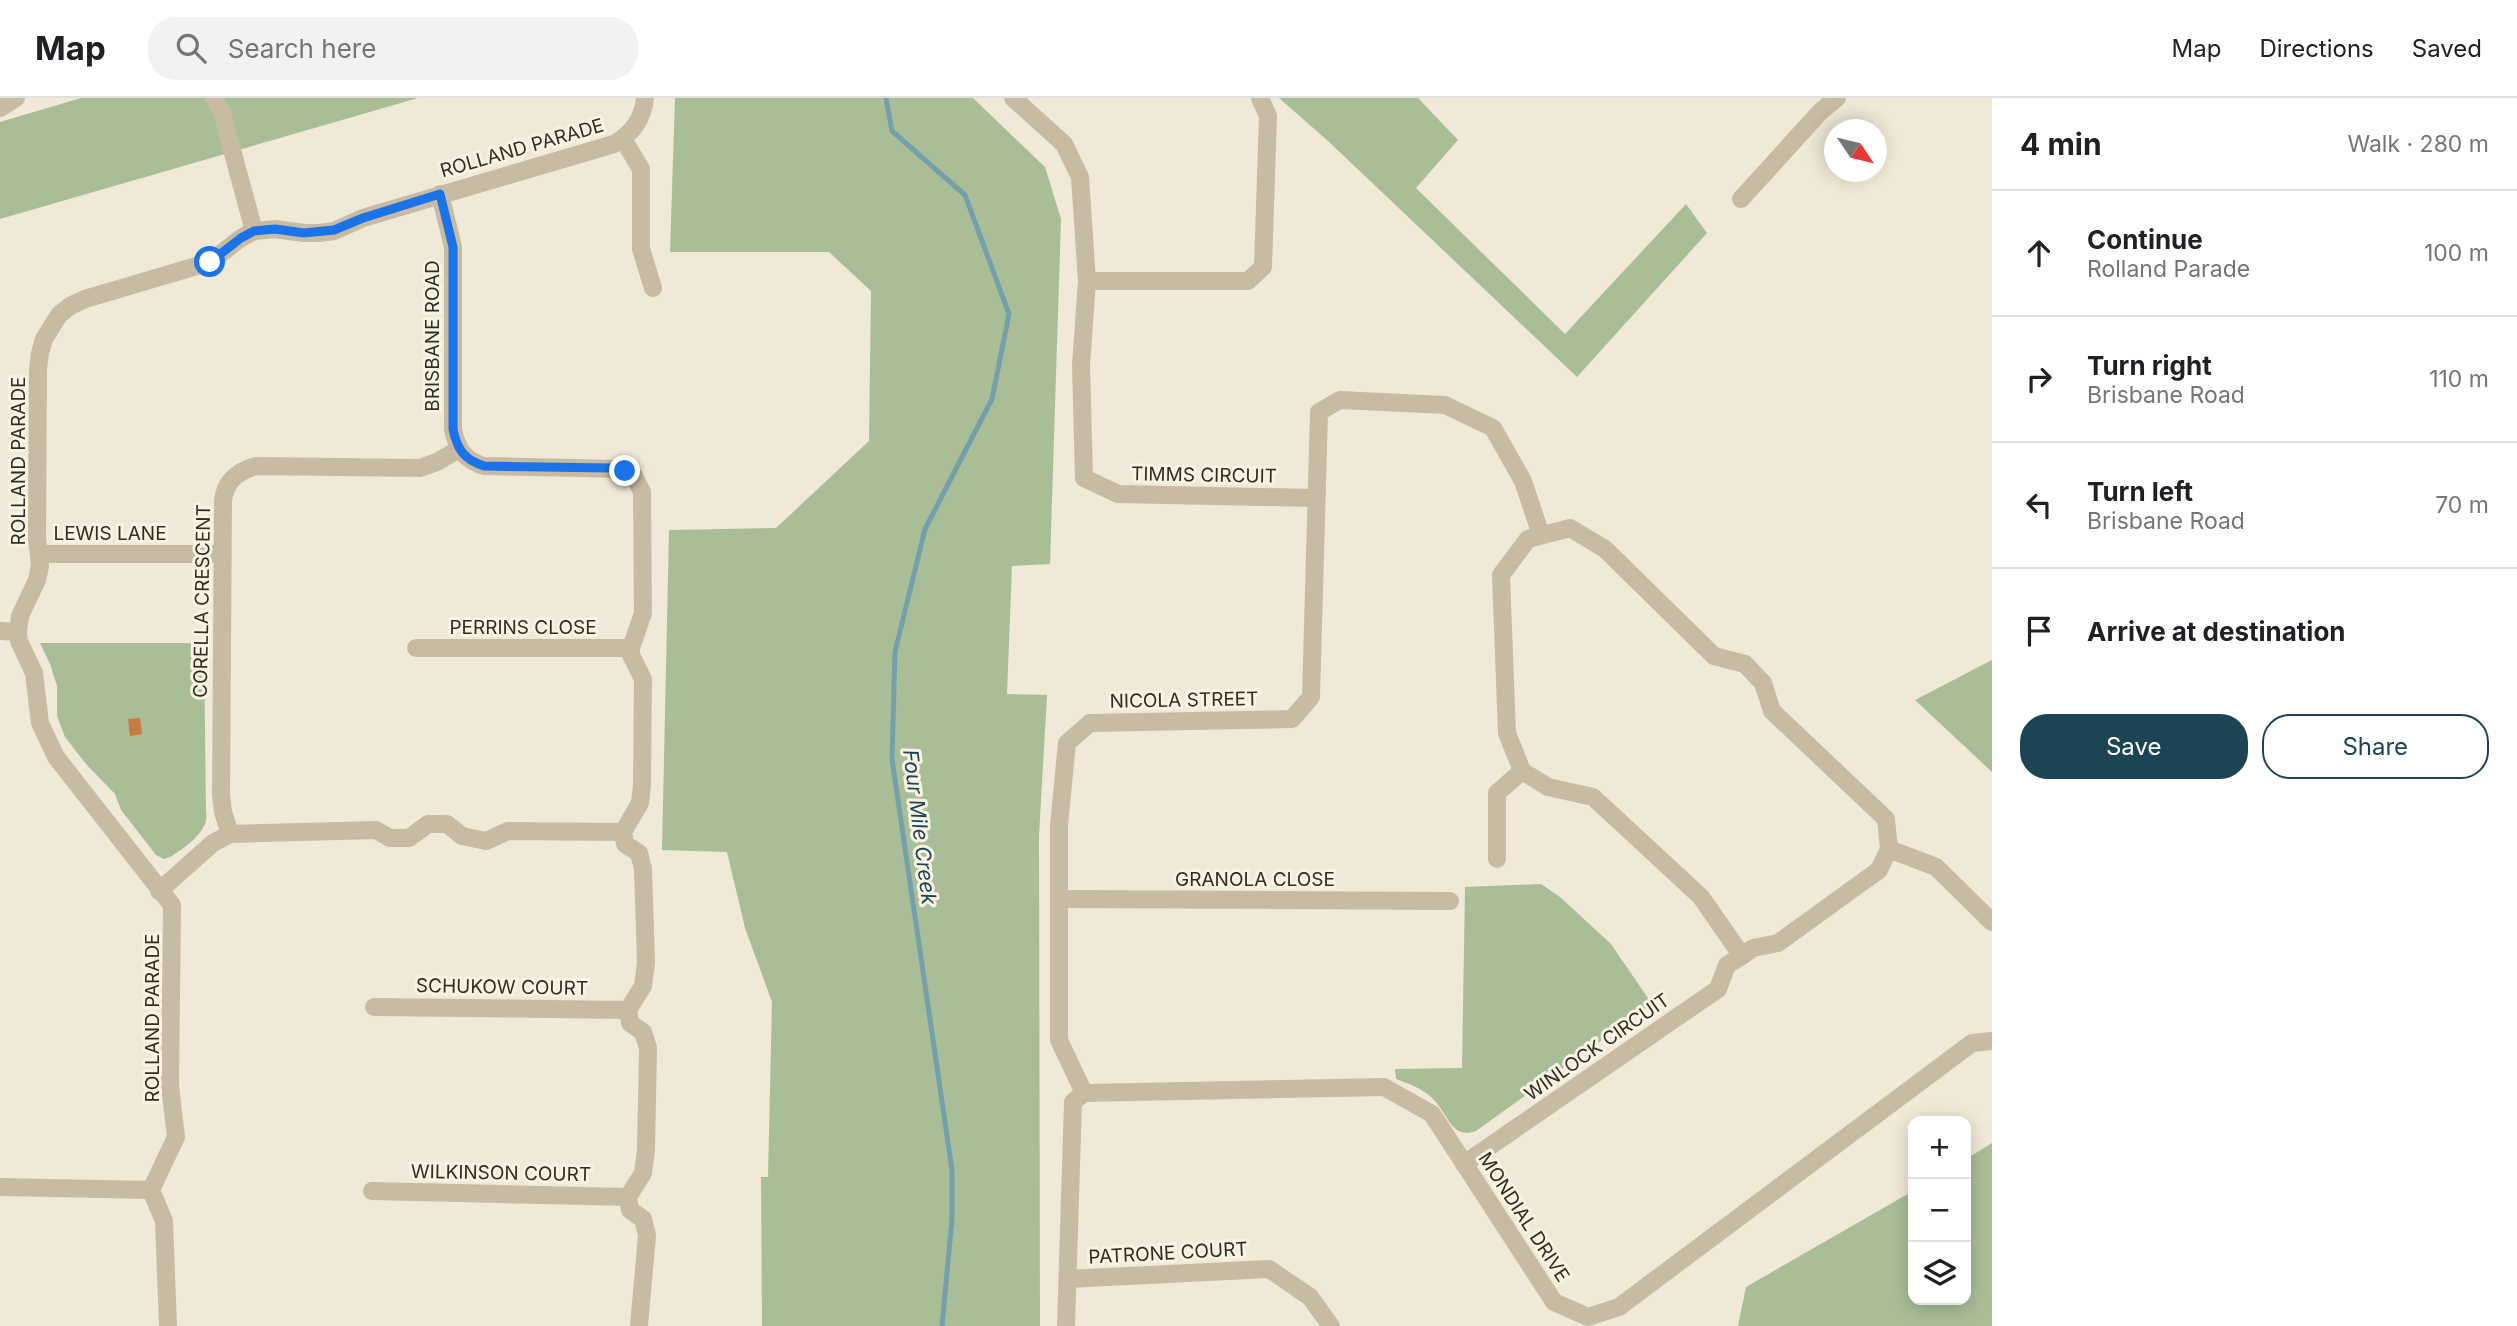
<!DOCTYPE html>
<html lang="en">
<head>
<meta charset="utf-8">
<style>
  :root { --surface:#fff; --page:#f2f2f2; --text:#202124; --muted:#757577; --line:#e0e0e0; --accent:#1c4453 }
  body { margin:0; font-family:Inter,sans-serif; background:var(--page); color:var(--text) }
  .controls { position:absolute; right:21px; bottom:21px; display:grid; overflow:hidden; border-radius:14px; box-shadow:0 4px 18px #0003 }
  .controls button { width:63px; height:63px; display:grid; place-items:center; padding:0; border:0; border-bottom:2px solid var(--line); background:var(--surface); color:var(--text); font:35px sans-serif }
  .compass { position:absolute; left:1824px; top:21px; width:63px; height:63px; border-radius:50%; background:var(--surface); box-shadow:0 4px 18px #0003; rotate:125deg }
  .stop { position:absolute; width:21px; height:21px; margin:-16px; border:5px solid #1a73e8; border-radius:50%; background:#fff }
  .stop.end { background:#1a73e8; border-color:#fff; box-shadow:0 2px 7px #0008 }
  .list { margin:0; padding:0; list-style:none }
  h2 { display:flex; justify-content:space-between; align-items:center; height:91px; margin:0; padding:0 28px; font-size:30px }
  h2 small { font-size:23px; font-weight:400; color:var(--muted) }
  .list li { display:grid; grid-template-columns:46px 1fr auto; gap:21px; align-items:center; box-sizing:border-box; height:126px; padding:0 28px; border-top:2px solid var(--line) }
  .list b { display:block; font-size:26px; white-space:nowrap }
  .list p { margin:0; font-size:23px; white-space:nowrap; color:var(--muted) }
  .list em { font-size:23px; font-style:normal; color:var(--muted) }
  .actions { display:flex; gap:14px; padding:21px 28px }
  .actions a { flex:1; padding:16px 0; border:2px solid var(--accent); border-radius:28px; text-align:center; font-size:24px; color:var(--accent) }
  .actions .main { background:var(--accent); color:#fff }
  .icon { flex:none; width:38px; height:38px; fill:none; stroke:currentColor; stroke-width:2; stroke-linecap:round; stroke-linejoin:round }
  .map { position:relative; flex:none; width:1992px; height:1228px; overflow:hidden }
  header { display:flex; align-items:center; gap:42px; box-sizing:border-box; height:98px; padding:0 35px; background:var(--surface); border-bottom:2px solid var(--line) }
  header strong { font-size:33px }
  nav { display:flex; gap:38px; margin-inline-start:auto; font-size:24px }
  .search { width:490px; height:63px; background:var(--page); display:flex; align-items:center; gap:18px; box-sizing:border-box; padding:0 24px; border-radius:28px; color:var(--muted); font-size:26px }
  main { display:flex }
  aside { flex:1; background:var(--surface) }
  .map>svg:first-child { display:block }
</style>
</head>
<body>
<header>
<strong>Map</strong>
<div class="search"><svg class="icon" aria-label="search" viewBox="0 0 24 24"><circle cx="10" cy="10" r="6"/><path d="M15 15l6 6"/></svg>Search here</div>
<nav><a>Map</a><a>Directions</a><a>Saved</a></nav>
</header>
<main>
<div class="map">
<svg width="1992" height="1228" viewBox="0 0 1992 1228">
  <rect width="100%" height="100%" fill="#f0e9d7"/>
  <g fill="#a9be97">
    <polygon points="81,0 418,0 0,121 0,24"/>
    <polygon points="675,0 973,0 1045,69 1061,121 1050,466 1012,468 1007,596 1047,597 1039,738 1040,1228 762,1228 761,1079 768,1079 772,904 745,830 727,754 662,752 669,432 776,430 869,343 871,193 829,154 670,154"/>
    <polygon points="1279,0 1418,0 1458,42 1416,90 1565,236 1686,106 1707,135 1577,279 1328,43"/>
    <path d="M 40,545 L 189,545 L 204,548 L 206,713 C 210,733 186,749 170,759 L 164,761 L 156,757 L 121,712 L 115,696 L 86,666 L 65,639 L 57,618 L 57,588 L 50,566 Z"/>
    <polygon points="1992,562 1992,674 1915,602"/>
    <path d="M 1541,786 L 1560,799 L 1611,846 L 1652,906 L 1476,1033 C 1450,1042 1449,1015 1431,999 C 1422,991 1408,985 1396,981 L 1395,971 L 1462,970 L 1465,789 Z"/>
    <polygon points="1992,1045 1992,1228 1738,1228 1746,1189 1913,1093 1913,1202 1966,1202 1966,1061"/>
  </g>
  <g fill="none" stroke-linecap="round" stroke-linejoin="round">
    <polyline stroke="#769fac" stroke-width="5" points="886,0 892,33 965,97 1009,216 992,301 925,431 895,554 892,661 952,1072 952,1121 942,1228"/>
  </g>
  <polygon fill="#c47c40" points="140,620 142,636 130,638 128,621"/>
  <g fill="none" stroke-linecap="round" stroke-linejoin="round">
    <g stroke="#c8bba3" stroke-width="18">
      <polyline points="214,0 222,15 254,133"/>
      <polyline points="1013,0 1064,46 1080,79 1087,183 1081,267 1084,380 1118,396 1315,400"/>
      <polyline points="0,10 16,0"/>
      <polyline points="623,41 641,71 641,151 653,190"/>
      <path d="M 440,96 L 453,149 L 453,331 C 457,352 465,362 484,368 L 619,371 L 634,378 L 642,394 L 643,515 L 631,550 L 631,557 L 643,581 L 642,687 L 640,705 L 623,734 L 625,746 L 639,755 L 643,771 L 646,865 L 643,888 L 628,912 L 630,925 L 643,934 L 648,950 L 646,1052 L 643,1075 L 628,1099 L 630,1112 L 643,1121 L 647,1137 L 639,1228"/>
      <polyline points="1741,101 1820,14 1837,0"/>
      <polyline points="1087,183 1248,183 1263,169 1268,18 1260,0"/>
      <polyline points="39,456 222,456"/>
      <polyline points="0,533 18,534"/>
      <polyline points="416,550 631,550"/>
      <path d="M 230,736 L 223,714 L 221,697 L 223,403 C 225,383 238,373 256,368 L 420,370 L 437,364 L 459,351"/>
      <polyline points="1889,751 1936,769 1992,824"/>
      <polyline points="1497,761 1497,695 1522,673"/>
      <polyline points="159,793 213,745 230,736 376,732 390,740 409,740 428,726 447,726 462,738 486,743 508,733 623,734"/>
      <polyline points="1060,801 1450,803"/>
      <polyline points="374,909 628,912"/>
      <polyline points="1084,995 1384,989 1432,1016 1554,1204 1588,1219 1619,1209 1972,945 1992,943"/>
      <polyline points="1464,1066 1718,891 1727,867 1742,858 1701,799 1593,699 1548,689 1522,673 1507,635 1501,477 1528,441 1570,430 1605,451 1714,558 1745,566 1763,585 1772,613 1886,721 1889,751 1879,772 1778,845 1753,850 1742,858"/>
      <polyline points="0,1089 151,1092"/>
      <polyline points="372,1093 628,1099"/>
      <polyline points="1068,1181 1269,1171 1310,1199 1331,1228"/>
      <path d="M 168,1228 L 164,1123 L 151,1092 L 176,1039 L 170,988 L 172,807 L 56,659 L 40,625 L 34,575 L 19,543 L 18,534 L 20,518 L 37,482 L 40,468 L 37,440 L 38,272 L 40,255 L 44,241 L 59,217 L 70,208 L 85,201 L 210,164 L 241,140 L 254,133 L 275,131 L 304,135 L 319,135 L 334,133 L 363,120 L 614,46 C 632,36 643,21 645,0"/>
      <polyline points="1066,1228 1073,1004 1084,995 1059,942 1059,727 1067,645 1090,625 1292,621 1311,599 1319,314 1340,302 1445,307 1493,330 1523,383 1541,437"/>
    </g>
  </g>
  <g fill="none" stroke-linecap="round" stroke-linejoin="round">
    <path stroke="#1a73e8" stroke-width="9" d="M 210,164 L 241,140 L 254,133 L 275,131 L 304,135 L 334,132 L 363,120 L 440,96 L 453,149 L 453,331 C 457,352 465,362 484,368 L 611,370 L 625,373"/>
  </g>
  <g text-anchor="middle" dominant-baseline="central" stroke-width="6" stroke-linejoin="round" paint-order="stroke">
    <g font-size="19" fill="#332c25" stroke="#f8f3e2">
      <text transform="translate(522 50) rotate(-16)">ROLLAND PARADE</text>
      <text transform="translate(432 238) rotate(-90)">BRISBANE ROAD</text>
      <text transform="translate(18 363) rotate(-90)">ROLLAND PARADE</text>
      <text transform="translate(1204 377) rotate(1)">TIMMS CIRCUIT</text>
      <text x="110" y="435">LEWIS LANE</text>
      <text transform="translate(202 503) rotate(-89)">CORELLA CRESCENT</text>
      <text x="523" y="529">PERRINS CLOSE</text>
      <text transform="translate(1184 602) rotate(-1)">NICOLA STREET</text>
      <text x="1255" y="781">GRANOLA CLOSE</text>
      <text transform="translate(502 889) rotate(1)">SCHUKOW COURT</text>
      <text transform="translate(152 920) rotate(-90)">ROLLAND PARADE</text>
      <text transform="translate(1597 949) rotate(-35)">WINLOCK CIRCUIT</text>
      <text transform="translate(501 1075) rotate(1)">WILKINSON COURT</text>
      <text transform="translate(1524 1119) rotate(57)">MONDIAL DRIVE</text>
      <text transform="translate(1168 1155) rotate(-3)">PATRONE COURT</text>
    </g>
    <g font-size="21" font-style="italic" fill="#1c4453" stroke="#f8f3e2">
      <text transform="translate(920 729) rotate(83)">Four Mile Creek</text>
    </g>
  </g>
</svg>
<div class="controls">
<button>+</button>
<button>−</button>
<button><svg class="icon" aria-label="layers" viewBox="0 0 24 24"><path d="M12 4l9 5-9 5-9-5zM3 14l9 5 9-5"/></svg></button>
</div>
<svg class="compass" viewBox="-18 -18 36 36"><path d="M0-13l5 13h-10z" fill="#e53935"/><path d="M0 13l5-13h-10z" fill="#757577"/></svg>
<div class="stop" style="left:210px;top:164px"></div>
<div class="stop end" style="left:625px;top:373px"></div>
</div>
<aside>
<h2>4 min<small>Walk · 280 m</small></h2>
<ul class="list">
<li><svg class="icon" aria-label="ahead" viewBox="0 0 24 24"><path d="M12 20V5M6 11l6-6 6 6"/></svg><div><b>Continue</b><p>Rolland Parade</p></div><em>100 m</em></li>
<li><svg class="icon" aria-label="right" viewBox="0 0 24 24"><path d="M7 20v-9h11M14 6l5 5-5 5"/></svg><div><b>Turn right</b><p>Brisbane Road</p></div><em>110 m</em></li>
<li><svg class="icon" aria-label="left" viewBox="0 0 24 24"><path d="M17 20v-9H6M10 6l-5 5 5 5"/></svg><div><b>Turn left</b><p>Brisbane Road</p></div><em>70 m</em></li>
<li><svg class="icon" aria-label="arrive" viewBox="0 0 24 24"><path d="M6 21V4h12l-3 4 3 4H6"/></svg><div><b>Arrive at destination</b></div></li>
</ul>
<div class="actions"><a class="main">Save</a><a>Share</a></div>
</aside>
</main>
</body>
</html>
